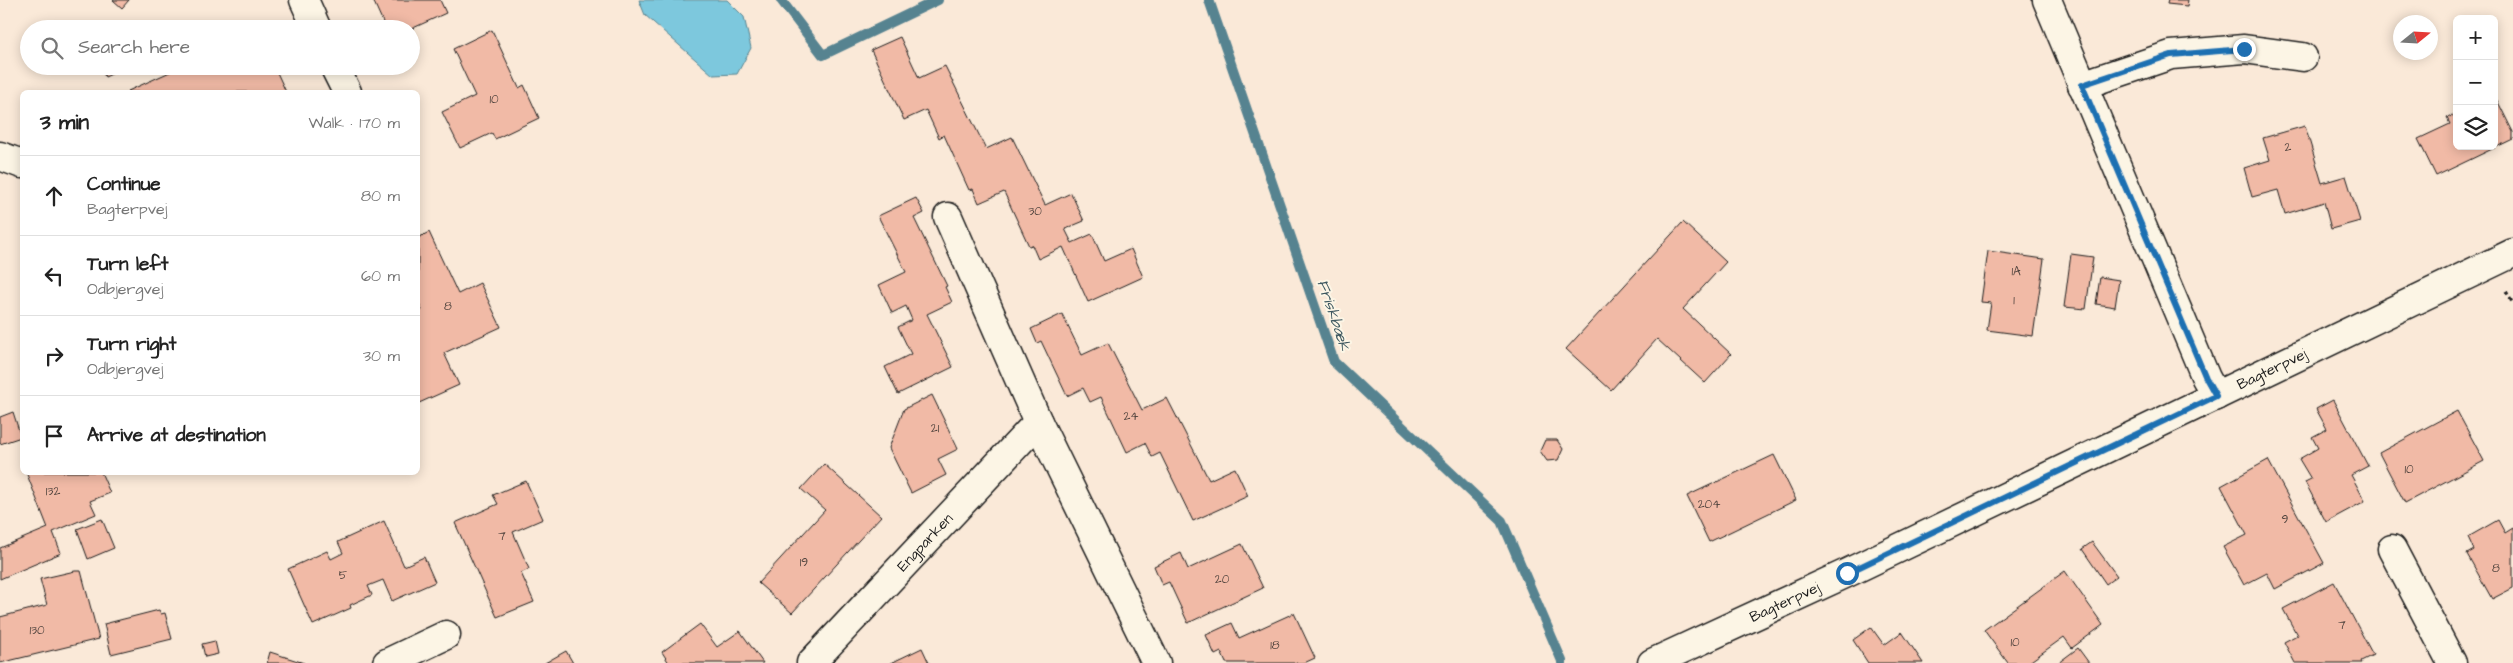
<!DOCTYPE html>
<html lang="en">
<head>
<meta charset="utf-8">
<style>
  :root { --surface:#fff; --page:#f6f6f6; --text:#222; --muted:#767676; --line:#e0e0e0 }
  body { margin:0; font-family:"Architects Daughter",sans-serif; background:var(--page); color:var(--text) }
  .controls { position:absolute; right:15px; top:15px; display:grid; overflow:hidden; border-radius:8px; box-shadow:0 2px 12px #0003 }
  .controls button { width:45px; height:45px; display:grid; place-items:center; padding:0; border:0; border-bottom:1px solid var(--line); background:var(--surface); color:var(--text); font:25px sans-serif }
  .compass { position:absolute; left:2393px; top:15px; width:45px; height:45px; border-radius:50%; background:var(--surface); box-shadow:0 2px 12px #0003; rotate:72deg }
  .stop { position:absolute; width:15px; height:15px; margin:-11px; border:4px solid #1f6fb2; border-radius:50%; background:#fff }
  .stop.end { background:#1f6fb2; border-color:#fff; box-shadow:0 1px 5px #0008 }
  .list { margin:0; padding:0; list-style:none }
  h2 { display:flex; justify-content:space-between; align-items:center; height:65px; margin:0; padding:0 20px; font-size:21px }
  h2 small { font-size:16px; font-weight:400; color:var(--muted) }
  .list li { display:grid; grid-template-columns:32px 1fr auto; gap:15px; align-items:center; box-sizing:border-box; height:80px; padding:0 20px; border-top:1px solid var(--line) }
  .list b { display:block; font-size:19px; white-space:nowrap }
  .list p { margin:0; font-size:16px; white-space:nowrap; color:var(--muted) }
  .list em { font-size:16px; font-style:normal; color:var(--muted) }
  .icon { flex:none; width:28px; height:28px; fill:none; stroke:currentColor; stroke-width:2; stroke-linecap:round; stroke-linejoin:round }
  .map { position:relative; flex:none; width:2513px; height:663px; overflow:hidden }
  .search { position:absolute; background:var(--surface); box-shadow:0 2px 12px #0003; left:20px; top:20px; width:400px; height:55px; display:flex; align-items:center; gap:12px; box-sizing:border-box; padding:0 18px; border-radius:28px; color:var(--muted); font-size:19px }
  .panel { position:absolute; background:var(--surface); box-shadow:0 2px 12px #0003; left:20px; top:90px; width:400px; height:385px; border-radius:8px }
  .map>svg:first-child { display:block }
</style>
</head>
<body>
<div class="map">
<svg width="2513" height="663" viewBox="0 0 2513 663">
  <rect width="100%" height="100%" fill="#fae9d8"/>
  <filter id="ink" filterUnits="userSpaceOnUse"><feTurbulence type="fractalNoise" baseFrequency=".02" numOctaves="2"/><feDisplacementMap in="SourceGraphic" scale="10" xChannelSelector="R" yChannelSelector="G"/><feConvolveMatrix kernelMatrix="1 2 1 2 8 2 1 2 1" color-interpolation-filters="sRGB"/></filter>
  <g filter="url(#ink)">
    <polygon fill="#7dc8dd" stroke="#568390" points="639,0 727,0 744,17 751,48 737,74 713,75 645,15"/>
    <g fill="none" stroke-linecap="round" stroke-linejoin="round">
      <g stroke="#568390" stroke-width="10">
        <polyline points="781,0 823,55 938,0"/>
        <polyline points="1209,0 1334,362 1502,521 1562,661"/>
      </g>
    </g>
    <g fill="#f1baa6" stroke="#1c1c1c">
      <polygon points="113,0 129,0 122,8"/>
      <polygon points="373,0 440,0 446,13 411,29 386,29"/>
      <polygon points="2168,0 2188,0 2187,6 2167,4"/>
      <polygon points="492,30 519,88 524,85 539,118 495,139 492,133 460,148 442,112 475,96 453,49"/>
      <polygon points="900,37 919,78 945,66 986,149 1012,137 1045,205 1071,193 1084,221 1065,229 1072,243 1092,234 1104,261 1131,249 1143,277 1088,302 1063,247 1038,259 1032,245 1029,246 1004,192 979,203 973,189 969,190 944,135 939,138 926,110 904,120 871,50"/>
      <polygon points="100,66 127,66 127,67 105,77"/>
      <polygon points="183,66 274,66 286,92 129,92 128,91"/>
      <polygon points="2497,100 2513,132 2513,139 2436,176 2418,139 2450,124 2447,118 2457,114 2457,146 2494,146 2494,102"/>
      <polygon points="2305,126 2322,183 2346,176 2360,221 2331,229 2324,202 2285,214 2278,190 2252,197 2244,168 2270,160 2263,138"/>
      <polygon points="916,198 924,213 914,218 947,286 945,287 952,302 927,314 953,367 898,394 885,367 911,354 898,327 912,320 906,306 892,313 879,285 906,272 878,216"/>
      <polygon points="1683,222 1726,262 1683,309 1731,354 1705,383 1657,339 1611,390 1566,349"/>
      <polygon points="429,232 458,294 480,283 501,327 444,353 459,385 419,403 418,399 418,312 422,310 418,301 418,238"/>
      <polygon points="1988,251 2044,259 2033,336 1987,330 1991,303 1981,302"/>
      <polygon points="2071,254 2093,257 2086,309 2064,307"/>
      <polygon points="2100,277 2119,280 2115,307 2096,304"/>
      <polygon points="1062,314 1082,355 1108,343 1142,410 1167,398 1209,480 1235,468 1248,496 1193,521 1160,453 1152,457 1145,443 1127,452 1101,397 1090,402 1083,388 1067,396 1041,341 1037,343 1031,329"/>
      <polygon points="932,395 958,449 938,459 946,475 911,493 889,448 904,409"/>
      <polygon points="2333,400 2368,466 2351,475 2365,501 2326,522 2305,482 2311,479 2299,459 2318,448 2312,437 2327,429 2316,409"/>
      <polygon points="2457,411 2484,461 2405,503 2379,453"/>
      <polygon points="13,412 21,437 0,444 0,417"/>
      <polygon points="1545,440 1557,440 1563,449 1558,460 1547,461 1540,451"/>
      <polygon points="1774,455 1796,500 1709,542 1687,496"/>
      <polygon points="2268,460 2324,563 2275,589 2267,573 2244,585 2223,547 2247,535 2221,486"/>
      <polygon points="824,464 881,516 792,613 758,583 825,510 801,489"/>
      <polygon points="26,472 101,472 110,493 90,501 96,514 53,532 61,553 0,579 0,548 48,528"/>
      <polygon points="526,481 543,519 513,532 529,569 521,573 534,602 497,617 455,523 498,504 493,495"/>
      <polygon points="102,519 114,548 88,559 77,529"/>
      <polygon points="2498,520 2505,533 2513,528 2513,588 2492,599 2467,554 2474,550 2468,537"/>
      <polygon points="384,521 404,566 424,557 435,582 392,601 383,580 368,586 372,595 350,605 351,608 313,625 288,569 327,551 331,559 343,553 338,542"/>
      <polygon points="2092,542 2117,576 2106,584 2082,549"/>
      <polygon points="1242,544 1263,588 1188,623 1169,582 1162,585 1154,566 1181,553 1188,569"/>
      <polygon points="75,571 81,571 99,639 0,663 0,617 47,605 40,579"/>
      <polygon points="2065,571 2103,625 2072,648 2064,637 2028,663 2008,663 1984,630"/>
      <polygon points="2334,582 2373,655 2361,661 2362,663 2295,663 2284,642 2297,635 2283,609"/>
      <polygon points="159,610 161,614 165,613 172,639 111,654 104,624"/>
      <polygon points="1294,613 1315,658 1304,663 1226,663 1221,652 1215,655 1206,635 1232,623 1239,638"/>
      <polygon points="700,624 717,647 740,631 763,663 669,663 662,652"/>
      <polygon points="1871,627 1884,645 1902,632 1923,663 1868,663 1853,640"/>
      <polygon points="215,641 218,654 205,657 202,644"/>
      <polygon points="922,648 929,663 891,663"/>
      <polygon points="2078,648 2089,663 2058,663"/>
      <polygon points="566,651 573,663 545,663"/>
      <polygon points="270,652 304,663 267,663"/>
    </g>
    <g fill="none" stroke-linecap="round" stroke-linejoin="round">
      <defs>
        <g id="street">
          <polyline points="304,0 317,29"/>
          <polyline points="2047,0 2206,378 2216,396"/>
          <polyline points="334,66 347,92"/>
          <polyline points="2082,85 2171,55 2244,49 2303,57"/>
          <polyline points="0,156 22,164"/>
          <polyline points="1038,422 1156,663"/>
          <polyline points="2392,549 2452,663"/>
          <polyline points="387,663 446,635"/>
          <path id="s1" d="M 811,663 L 1038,422 L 948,217"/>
          <path id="s2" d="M 1652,663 L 1847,573 L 2513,253"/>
        </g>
      </defs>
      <use href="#street" stroke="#1c1c1c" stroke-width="31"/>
      <polyline stroke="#1c1c1c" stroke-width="3" stroke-dasharray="4 4" stroke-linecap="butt" points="2506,291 2513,304"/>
      <use href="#street" stroke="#fcf5e5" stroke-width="28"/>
    </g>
  </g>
  <g fill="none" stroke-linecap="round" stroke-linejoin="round" filter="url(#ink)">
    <polyline stroke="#1f6fb2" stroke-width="6" points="1847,573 2216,396 2206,378 2082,85 2171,55 2244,49"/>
  </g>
  <g text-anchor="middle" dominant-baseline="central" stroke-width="4" stroke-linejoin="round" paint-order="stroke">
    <g font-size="12" fill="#51443e">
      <text x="494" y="99">10</text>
      <text x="2288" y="147">2</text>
      <text x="1035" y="211">30</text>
      <text x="2016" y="271">1A</text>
      <text x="2014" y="300">1</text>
      <text x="448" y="306">8</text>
      <text x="1131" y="416">24</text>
      <text x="935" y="428">21</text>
      <text x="2409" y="469">10</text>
      <text x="53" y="491">132</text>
      <text x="1709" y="504">204</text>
      <text x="2285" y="519">9</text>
      <text x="502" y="536">7</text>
      <text x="804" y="562">19</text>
      <text x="2496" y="568">8</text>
      <text x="343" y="575">5</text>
      <text x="1222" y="579">20</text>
      <text x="2342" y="625">7</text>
      <text x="37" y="630">130</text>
      <text x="2015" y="642">10</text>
      <text x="1275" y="645">18</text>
    </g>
    <g font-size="15" fill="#1c1c1c" stroke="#fcf5e5">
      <text stroke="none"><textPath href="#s2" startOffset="686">Bagterpvej</textPath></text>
      <text stroke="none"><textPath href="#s1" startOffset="166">Engparken</textPath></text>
      <text stroke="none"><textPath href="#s2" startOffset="146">Bagterpvej</textPath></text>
    </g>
    <g font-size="16" font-style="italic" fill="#3e5860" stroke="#fcf5e5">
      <text transform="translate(1334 315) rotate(71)">Friskbæk</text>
    </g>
  </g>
</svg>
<div class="controls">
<button>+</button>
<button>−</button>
<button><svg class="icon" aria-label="layers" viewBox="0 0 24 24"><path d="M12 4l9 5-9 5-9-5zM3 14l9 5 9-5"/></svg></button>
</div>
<svg class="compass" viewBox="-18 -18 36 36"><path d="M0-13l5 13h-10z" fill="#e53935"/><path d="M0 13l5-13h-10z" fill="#767676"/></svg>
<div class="stop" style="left:1847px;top:573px"></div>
<div class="stop end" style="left:2244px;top:49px"></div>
<div class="search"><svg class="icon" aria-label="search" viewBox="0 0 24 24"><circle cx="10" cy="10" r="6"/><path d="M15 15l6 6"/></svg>Search here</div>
<section class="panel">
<h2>3 min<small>Walk · 170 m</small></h2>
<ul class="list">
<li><svg class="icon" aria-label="ahead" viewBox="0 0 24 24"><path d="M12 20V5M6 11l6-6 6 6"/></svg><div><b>Continue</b><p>Bagterpvej</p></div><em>80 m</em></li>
<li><svg class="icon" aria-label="left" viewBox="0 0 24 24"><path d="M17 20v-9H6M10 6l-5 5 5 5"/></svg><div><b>Turn left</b><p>Odbjergvej</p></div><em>60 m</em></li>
<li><svg class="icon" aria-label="right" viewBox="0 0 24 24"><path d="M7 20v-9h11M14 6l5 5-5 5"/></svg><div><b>Turn right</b><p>Odbjergvej</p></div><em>30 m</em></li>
<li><svg class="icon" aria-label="arrive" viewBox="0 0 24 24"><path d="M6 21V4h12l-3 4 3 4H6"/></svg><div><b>Arrive at destination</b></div></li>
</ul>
</section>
</div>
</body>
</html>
